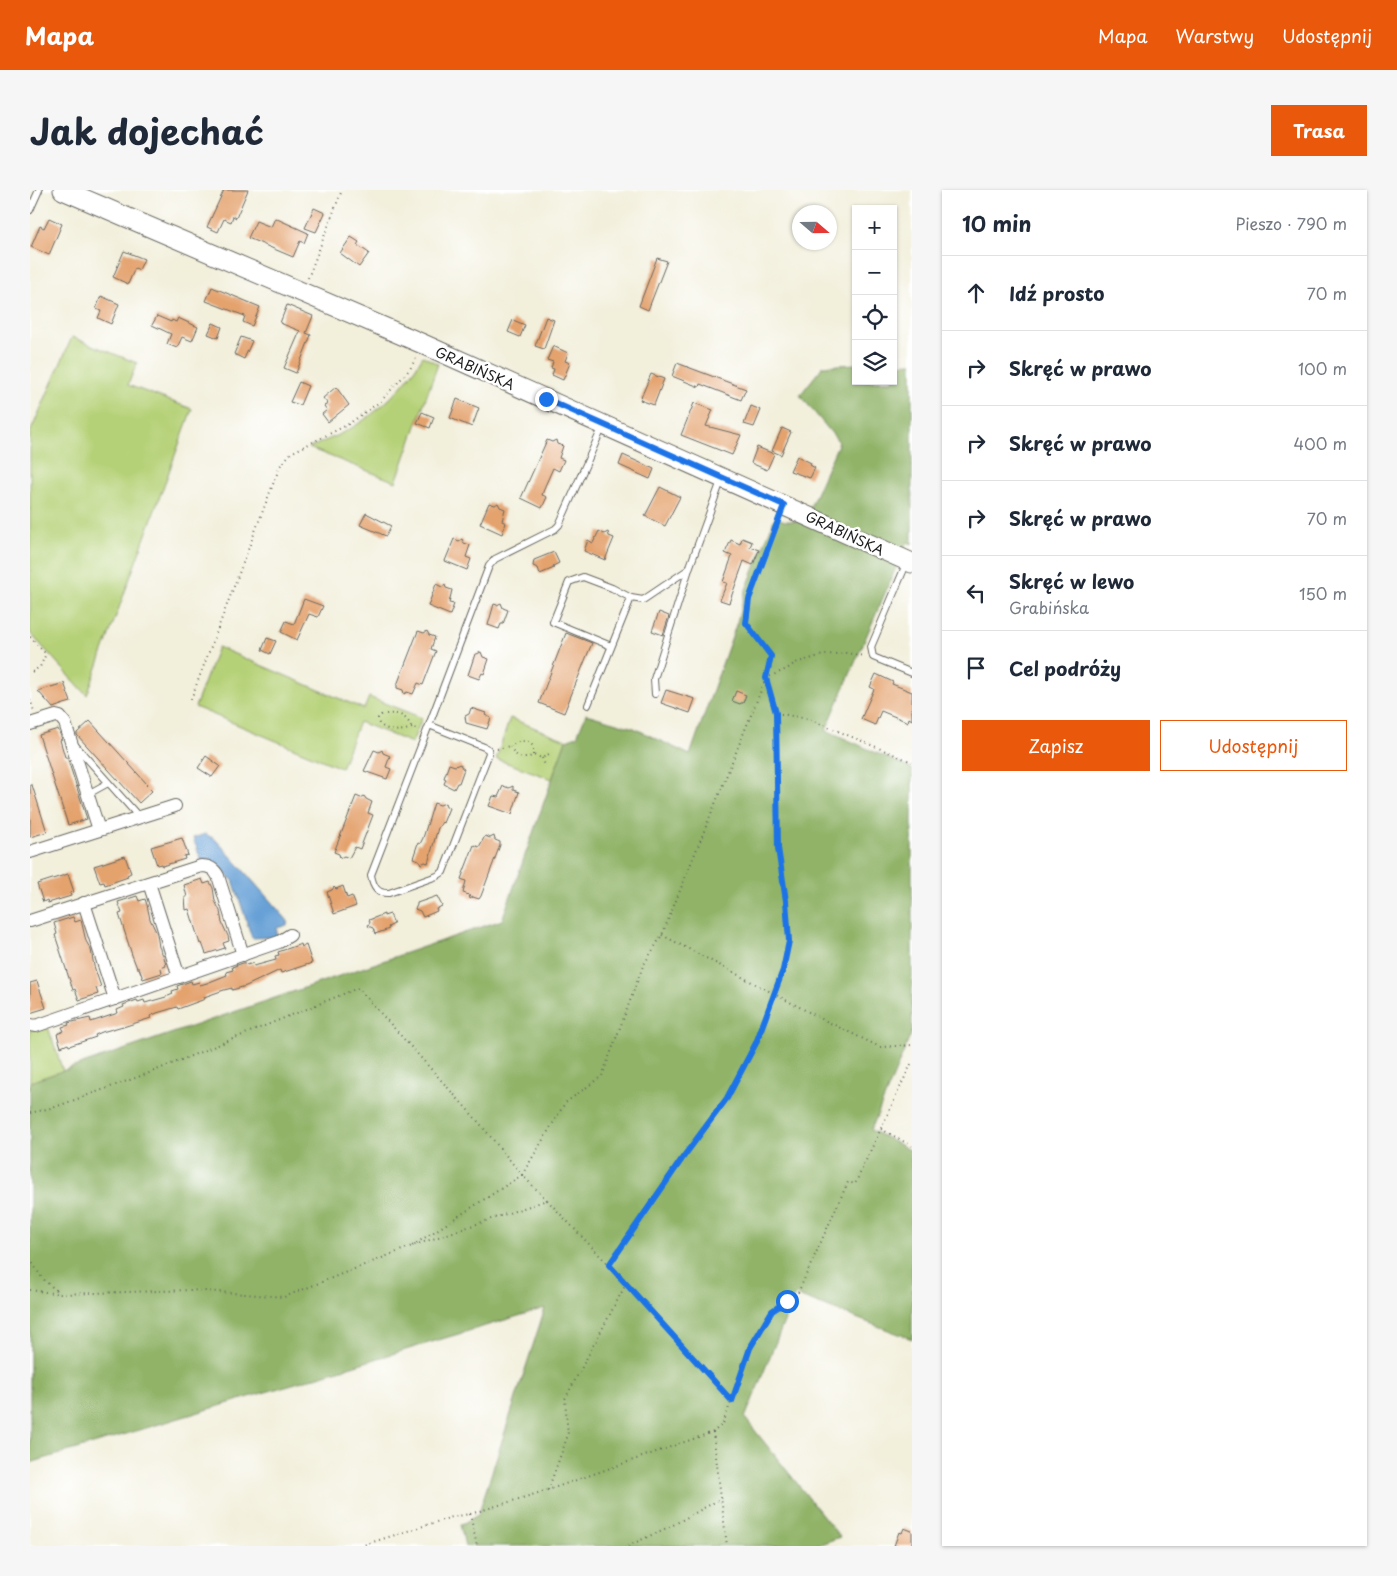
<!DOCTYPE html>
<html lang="pl">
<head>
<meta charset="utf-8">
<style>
  :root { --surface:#fff; --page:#f6f6f7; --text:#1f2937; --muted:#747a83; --line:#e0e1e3; --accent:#ea580c }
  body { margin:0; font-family:"Playpen Sans",sans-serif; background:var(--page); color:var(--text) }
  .controls { position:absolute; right:15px; top:15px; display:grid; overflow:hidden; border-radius:0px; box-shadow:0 1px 4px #0004 }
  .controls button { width:45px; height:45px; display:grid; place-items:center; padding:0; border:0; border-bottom:1px solid var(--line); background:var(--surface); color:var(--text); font:25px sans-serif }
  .compass { position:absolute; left:762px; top:15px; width:45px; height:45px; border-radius:50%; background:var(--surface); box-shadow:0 1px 4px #0004; rotate:110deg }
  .stop { position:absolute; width:15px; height:15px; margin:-11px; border:4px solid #1a73e8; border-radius:50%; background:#fff }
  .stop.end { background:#1a73e8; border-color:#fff; box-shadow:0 1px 5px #0008 }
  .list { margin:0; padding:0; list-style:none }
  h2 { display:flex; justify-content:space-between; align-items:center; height:65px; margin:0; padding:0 20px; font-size:21px }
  h2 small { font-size:16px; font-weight:400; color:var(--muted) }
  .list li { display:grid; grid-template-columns:32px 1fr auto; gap:15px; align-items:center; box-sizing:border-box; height:75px; padding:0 20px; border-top:1px solid var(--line) }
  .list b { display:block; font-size:19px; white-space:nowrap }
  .list p { margin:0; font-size:16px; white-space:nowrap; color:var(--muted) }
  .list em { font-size:16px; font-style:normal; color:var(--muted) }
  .actions { display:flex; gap:10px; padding:15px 20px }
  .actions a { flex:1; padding:11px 0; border:1px solid var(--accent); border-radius:0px; text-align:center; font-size:18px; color:var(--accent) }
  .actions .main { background:var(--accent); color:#fff }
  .icon { flex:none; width:28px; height:28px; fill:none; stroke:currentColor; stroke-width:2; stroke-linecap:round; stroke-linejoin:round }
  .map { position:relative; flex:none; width:882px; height:1356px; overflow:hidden; border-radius:0px }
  header { display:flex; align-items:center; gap:30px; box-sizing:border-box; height:70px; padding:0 25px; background:var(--accent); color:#fff }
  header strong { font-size:24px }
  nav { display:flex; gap:28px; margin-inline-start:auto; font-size:18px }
  .intro { display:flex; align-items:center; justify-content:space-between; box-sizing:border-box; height:120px; padding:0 30px }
  h1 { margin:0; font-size:35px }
  .button { padding:12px 22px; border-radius:0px; background:var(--accent); color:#fff; font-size:18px; font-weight:700 }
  main { display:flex; gap:30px; padding:0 30px }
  aside { flex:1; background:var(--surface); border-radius:0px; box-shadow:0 1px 4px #0004 }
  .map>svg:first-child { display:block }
</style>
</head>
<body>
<header>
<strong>Mapa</strong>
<nav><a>Mapa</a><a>Warstwy</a><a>Udostępnij</a></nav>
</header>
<div class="intro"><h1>Jak dojechać</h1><a class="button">Trasa</a></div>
<main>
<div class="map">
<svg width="882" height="1356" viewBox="0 0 882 1356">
  <rect width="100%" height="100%" fill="#fff"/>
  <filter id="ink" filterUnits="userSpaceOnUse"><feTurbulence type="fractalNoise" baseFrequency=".02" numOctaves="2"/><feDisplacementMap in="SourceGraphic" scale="10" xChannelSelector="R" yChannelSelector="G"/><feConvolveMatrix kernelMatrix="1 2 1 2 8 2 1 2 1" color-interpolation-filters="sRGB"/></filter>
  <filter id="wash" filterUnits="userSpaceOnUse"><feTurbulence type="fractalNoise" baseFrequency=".0096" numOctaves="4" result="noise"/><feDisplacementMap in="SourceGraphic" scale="20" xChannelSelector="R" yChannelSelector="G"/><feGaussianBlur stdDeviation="1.12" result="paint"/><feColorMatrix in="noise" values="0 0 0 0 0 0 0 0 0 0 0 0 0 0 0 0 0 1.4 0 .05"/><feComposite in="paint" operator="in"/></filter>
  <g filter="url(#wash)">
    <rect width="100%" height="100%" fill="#f2efdb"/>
    <g fill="#b5d177" stroke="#68764a">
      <polygon points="42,147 107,173 98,195 162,219 57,505 0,443 0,243"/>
      <path d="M 393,166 L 408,174 L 366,292 L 279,258 C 292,252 307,246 320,239 C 350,221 376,196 393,166 Z"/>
      <polygon points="188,457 334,519 339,507 392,528 382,553 329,532 311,578 165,517"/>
      <polygon points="480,528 536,550 522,589 466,569"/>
      <polygon points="18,837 33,881 0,892 0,840"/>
    </g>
    <polygon fill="#90b368" stroke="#566842" points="882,173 882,354 877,352 796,540 882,579 882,842 841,940 882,961 882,1149 765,1105 715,1228 810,1347 785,1356 435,1356 430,1335 448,1325 515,1118 0,1273 0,892 472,730 536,550 547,546 556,524 604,538 660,565 707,432 715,402 745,327 755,331 774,331 809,252 770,205 793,176 826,174 826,191 863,191 863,174"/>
    <path fill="#66a0d6" stroke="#415e79" d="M 175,644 L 185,649 L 199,664 L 258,731 L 257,735 L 247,738 L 247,747 L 222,748 L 203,690 C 191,683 186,669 171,670 L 163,648 Z"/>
    <g id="blocks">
      <g fill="#e4a26d">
        <polygon points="194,0 218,0 206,28 203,26 201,32 194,29 188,42 177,37"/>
        <polygon points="284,18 295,23 286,42 275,38"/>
        <polygon points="19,28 32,34 19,65 1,57 10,36 14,38"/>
        <polygon points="245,28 278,43 274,53 270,51 263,67 218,48 226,31 241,37"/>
        <polygon points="321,47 329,52 327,55 339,63 329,77 310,63"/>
        <polygon points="94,61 114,69 109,80 105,78 98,94 83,87"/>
        <polygon points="627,68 637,71 618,120 609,116"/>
        <polygon points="182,97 230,117 222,136 213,132 215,126 176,111"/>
        <polygon points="71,106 89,114 81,134 68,128 71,121 66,119"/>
        <polygon points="257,115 283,126 276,143 281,145 266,183 254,178 270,141 250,133"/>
        <polygon points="127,126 141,132 142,130 146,132 148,128 168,137 162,151 152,147 147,158 137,154 141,144 122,135"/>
        <polygon points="516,127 524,130 514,159 505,156"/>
        <polygon points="483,130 495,135 490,147 478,142"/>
        <polygon points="183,133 192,137 188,148 178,144"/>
        <polygon points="211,147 222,151 214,169 204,164"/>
        <polygon points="523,156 538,163 535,171 540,173 533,190 522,185 524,179 521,178 523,172 517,170"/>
        <polygon points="647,173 716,199 711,210 670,194 669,197 642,186"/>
        <polygon points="621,184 634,189 624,215 610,210"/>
        <polygon points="269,192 278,196 270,215 260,212"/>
        <polygon points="306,197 319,215 298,232 292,224 297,220 294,216 298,214 293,208"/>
        <polygon points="427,209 449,218 442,237 420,228"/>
        <polygon points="664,213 683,220 676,236 711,245 702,265 651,245"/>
        <polygon points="721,216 731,220 724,237 714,234"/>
        <polygon points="392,222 404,227 400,238 387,233"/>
        <polygon points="752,238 761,242 751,265 742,261"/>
        <polygon points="517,250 522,252 526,250 527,254 533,256 529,268 534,270 529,281 523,278 515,296 512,305 517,307 512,318 491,308"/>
        <polygon points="727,257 744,264 737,280 721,273"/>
        <polygon points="593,265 624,279 620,289 589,275"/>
        <polygon points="767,266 781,273 780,275 785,278 780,288 760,281"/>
        <polygon points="630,297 650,307 635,336 615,326"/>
        <polygon points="459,313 465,315 468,313 470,317 475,319 472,331 476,333 472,344 450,334"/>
        <polygon points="336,323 361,336 356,346 330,335"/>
        <polygon points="569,341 574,344 578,342 579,346 584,348 575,370 554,361 558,350 563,353"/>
        <polygon points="712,348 722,352 720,357 729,360 723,375 714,371 699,413 690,410 697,393 693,392 702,366 695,363 701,350 710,354"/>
        <polygon points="424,349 429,351 432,349 434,353 440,355 436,367 441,369 437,380 415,371"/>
        <polygon points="524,362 529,373 523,376 524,378 510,384 508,378 503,376 504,370"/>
        <polygon points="406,394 412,397 415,395 416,398 422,400 419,413 424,414 420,425 398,416"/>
        <polygon points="274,409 293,416 288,427 279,424 267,450 251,442 256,431 264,434"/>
        <polygon points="471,413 473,418 478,420 473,434 471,434 469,439 458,435 464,414 467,415"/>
        <polygon points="629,422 639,426 633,445 622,441"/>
        <polygon points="388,441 394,443 397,441 399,445 405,447 401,459 406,461 393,495 388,493 383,504 377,502 374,504 373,500 367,498 367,495"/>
        <polygon points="536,443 562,453 534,523 509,513"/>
        <polygon points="237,448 246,451 240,464 232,460"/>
        <polygon points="451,462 453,467 459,469 454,484 452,483 449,489 438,485 445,464 447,464"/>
        <polygon points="846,484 863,492 862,494 882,502 882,530 879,528 878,532 851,521 845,535 831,529 844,499 840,497"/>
        <polygon points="34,493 41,512 34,514 23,518 8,501"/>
        <polygon points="636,500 665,509 660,523 631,513"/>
        <polygon points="706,501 716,505 713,513 711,513 710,514 702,511"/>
        <polygon points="441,518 456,523 455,525 461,528 457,539 436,533 435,526 439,524"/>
        <polygon points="60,531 117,594 116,595 122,601 109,613 47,545 47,543"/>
        <polygon points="28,539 32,549 30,550 35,567 37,567 57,629 38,635 9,545"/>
        <polygon points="344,560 349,562 352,560 353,563 360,566 356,577 361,579 357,589 334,581"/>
        <polygon points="176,566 190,576 182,587 168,578"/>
        <polygon points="419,574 425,576 430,574 432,578 434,579 429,593 427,593 424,599 414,594 416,589 414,588"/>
        <polygon points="0,595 2,595 17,642 0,647"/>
        <polygon points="473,596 479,598 483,596 483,600 489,602 482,624 459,616 463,606 468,607"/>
        <polygon points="326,606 331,608 334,606 336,609 342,612 338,623 343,625 330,659 325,657 319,668 314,666 310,668 309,664 304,662"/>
        <polygon points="404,613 410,615 415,613 416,617 419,618 413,633 412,632 408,638 398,673 395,672 391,674 389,670 383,668 388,653 390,654 393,648"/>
        <polygon points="455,646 460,648 464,646 465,650 470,652 470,655 451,706 449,709 443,707 440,709 439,705 433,703 436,691 431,689 444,655 449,657"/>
        <polygon points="152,648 158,665 154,666 155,669 132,676 131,674 127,675 121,657"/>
        <polygon points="95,666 101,683 97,685 98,687 75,695 74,692 70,693 64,676"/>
        <polygon points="38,684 44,702 40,703 41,706 18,713 17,710 13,712 7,694"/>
        <polygon points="172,689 174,694 180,692 183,698 185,711 190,721 192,733 198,746 199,751 193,753 195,758 176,764 172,753 170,754 159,719 156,720 155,707 157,707 154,695"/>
        <polygon points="313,696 317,708 322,706 326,716 304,724 297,702 302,700 304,697 306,699"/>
        <polygon points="107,706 109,711 115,709 117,715 120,729 127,744 129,757 134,767 136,776 131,778 132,783 113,789 109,778 107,778 102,765 89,724 92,723 88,712"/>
        <polygon points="407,706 412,716 406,719 407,721 393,727 390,721 385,719 387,715 387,713"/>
        <polygon points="354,724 354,726 360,724 364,734 358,737 359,739 345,744 343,738 338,736 340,732 339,730"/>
        <polygon points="43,727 45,732 51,730 56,751 61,760 64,776 71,797 66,798 68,804 49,810 45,799 43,800 38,785 25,745 27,744 24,733"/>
        <polygon points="271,754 272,757 276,755 282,773 251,783 250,780 216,796 202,800 202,798 194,800 174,807 175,809 148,819 147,817 127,823 120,826 121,828 93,837 93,836 72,842 65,845 66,847 39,856 38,854 31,857 27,844 34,841 32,837 39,835 38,833 60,828 61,832 88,823 87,820 94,817 93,815 107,810 108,812 114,810 115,813 136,807 143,804 142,801 148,799 147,796 161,791 162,794 169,792 170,795 177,793 197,785 196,782 203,780 202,777 213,773 216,773 217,775 223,773 224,776 246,770 245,766 249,765 248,762"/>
        <polygon points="7,791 16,818 0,823 0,793"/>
        <polygon points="874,1338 882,1341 882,1356 864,1356 869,1342 872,1343"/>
      </g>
    </g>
  </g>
  <g filter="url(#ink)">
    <use href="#blocks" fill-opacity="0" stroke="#67665f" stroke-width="1"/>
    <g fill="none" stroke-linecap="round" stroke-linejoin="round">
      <defs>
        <g id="lane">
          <polyline points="0,20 9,0"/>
          <polyline points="877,372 841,457 843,467 882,483"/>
          <polyline points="581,456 523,432 539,392 553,387 582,398 601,408 613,410 659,379 691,291"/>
          <polyline points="625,504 624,489 659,379"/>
          <polyline points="558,515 601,408"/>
          <path d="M 399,535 L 341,685 C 343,696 347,704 359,703 L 407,686 L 413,682 L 459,563 L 458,559 L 454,557 L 399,535 L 459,376 L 465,369 L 525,339 L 529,335 L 573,236"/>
          <polyline points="45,555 109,627"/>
          <polyline points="58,604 78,593"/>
        </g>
        <g id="street">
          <polyline points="0,534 26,526 30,527 35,533 69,640"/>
          <polyline points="0,662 145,616"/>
          <polyline points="119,693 149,787"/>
          <polyline points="54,713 85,809"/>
          <path d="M 0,731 L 171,676 C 179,676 184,678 188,686 L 213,765"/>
          <polyline points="0,835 6,836 249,752 260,745"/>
        </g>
        <polyline id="secondary" points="33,0 393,154 882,373"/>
      </defs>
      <use href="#lane" stroke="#67665f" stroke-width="8"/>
      <use href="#street" stroke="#67665f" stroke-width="14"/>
      <use href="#secondary" stroke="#67665f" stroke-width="21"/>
      <g stroke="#67665f" stroke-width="2" stroke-dasharray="1 4" stroke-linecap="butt">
        <polyline points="278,88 312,0"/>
        <polyline points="0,447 14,462 15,466 10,477 0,483"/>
        <polyline points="0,509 4,521"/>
        <polyline points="161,509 250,276 261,263 317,235 351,211 380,179 386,168"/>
        <polyline points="746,523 779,529 882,572"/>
        <path d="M 382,538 C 370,542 359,542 349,534 L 348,528 L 351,525 C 366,522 375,523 382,538 L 388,539"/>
        <polyline points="467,559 480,556"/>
        <path d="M 503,565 L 503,556 L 499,552 L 491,551 L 480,556 C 485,566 492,572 503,565 L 512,568 L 521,563"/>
        <polyline points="512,568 516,577"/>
        <polyline points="632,745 796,831 850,857 882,855"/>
        <polyline points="0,923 25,917 119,883 328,798 446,929 492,985 535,913 572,886 613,776 632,745 736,488 757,479 765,473 793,465 816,463 834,466"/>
        <polyline points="851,939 882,956"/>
        <polyline points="517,1010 596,1093 702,1211"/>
        <polyline points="0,1069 12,1088 29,1103"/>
        <polyline points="579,1075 653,966 697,909 726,853 753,780 759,751 756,711 748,658 746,523 736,488 741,465 715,433 719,409 749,329"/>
        <polyline points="0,1100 30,1104 162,1100 254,1107 382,1056 517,1010 492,985 382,1056"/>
        <polyline points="683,1242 697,1356"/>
        <polyline points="518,1300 538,1245 535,1209 596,1094"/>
        <polyline points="440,1324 447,1356"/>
        <polyline points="330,1356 422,1327 440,1324 518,1300 683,1242 693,1234 720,1158 742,1121 767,1105 818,992 825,994 882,872"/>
        <polyline points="598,1356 643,1335 692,1308"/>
      </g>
      <use href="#lane" stroke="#fff" stroke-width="6"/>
      <use href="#street" stroke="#fff" stroke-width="12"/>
      <use href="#secondary" stroke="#fff" stroke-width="19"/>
    </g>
  </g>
  <g fill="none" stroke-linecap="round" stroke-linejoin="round" filter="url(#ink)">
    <polyline stroke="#1a73e8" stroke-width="6" points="516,209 754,315 719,409 716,433 741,466 736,488 746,523 748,658 756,711 759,751 753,780 726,853 697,908 654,966 579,1075 702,1211 720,1158 742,1121 757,1111"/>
  </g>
  <g text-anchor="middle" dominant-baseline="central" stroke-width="5" stroke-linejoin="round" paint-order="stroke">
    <g font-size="14" fill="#1c1c1c" stroke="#fff">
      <text transform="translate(445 178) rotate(24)">GRABIŃSKA</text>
      <text transform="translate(815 343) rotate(25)">GRABIŃSKA</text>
    </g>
  </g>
</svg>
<div class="controls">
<button>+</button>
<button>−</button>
<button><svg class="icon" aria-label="locate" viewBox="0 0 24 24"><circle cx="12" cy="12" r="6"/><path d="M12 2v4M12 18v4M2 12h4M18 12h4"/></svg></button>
<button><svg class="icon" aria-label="layers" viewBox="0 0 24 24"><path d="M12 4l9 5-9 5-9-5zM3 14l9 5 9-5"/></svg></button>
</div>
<svg class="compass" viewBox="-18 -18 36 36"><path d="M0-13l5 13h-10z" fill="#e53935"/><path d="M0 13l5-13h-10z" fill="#747a83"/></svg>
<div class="stop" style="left:757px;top:1111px"></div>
<div class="stop end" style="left:516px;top:209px"></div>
</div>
<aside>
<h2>10 min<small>Pieszo · 790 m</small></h2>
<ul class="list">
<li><svg class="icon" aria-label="ahead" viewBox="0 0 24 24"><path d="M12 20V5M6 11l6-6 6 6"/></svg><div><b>Idź prosto</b></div><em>70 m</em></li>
<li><svg class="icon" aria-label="right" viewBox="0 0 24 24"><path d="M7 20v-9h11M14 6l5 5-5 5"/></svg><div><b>Skręć w prawo</b></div><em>100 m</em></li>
<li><svg class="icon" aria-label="right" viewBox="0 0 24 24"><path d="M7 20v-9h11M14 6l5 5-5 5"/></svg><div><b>Skręć w prawo</b></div><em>400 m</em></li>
<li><svg class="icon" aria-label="right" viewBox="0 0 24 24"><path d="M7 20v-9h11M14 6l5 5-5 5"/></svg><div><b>Skręć w prawo</b></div><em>70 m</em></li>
<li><svg class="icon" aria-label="left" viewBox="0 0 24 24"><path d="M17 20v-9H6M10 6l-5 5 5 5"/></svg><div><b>Skręć w lewo</b><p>Grabińska</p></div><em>150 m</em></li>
<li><svg class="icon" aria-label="arrive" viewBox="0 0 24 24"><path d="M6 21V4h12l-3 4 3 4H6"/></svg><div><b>Cel podróży</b></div></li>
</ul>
<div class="actions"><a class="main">Zapisz</a><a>Udostępnij</a></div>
</aside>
</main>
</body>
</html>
